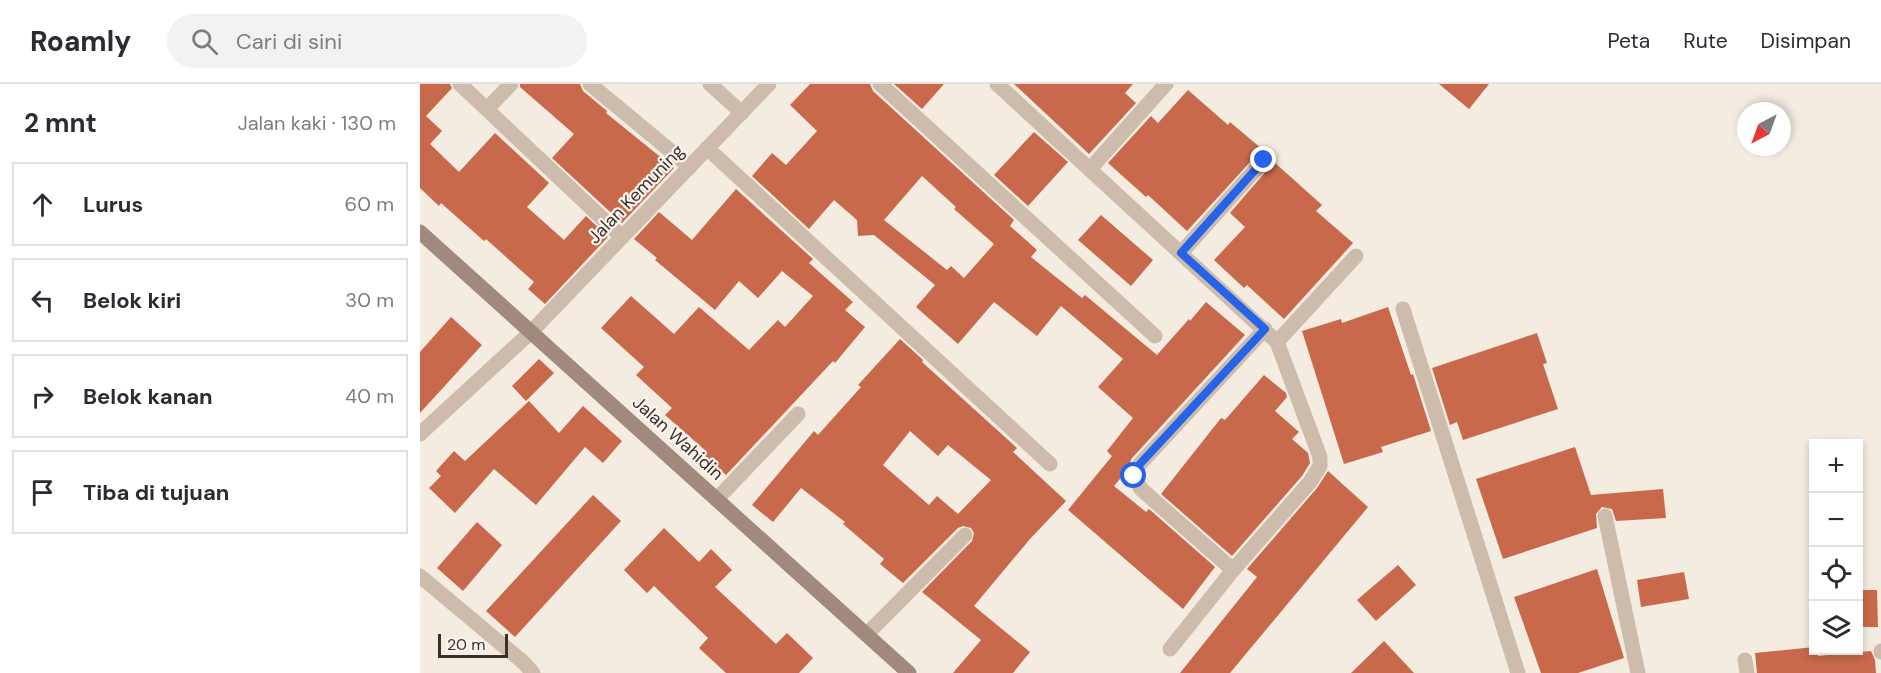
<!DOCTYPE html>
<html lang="id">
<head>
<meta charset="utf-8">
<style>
  :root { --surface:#fff; --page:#f2f2f3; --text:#2b2b33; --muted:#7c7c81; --line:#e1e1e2 }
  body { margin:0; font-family:"DM Sans",sans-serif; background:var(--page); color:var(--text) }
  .controls { position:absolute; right:18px; bottom:18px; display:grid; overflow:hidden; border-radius:0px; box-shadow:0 3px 9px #0003 }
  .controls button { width:54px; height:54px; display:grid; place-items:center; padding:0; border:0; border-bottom:2px solid var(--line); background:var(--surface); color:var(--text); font:30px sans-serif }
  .compass { position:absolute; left:1317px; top:18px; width:54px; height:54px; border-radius:50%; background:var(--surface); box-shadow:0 3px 9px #0003; rotate:221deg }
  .scale { position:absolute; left:18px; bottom:15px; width:70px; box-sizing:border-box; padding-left:6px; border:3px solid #3b302b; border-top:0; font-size:16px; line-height:21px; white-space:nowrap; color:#3b302b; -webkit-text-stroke:4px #fbf5ee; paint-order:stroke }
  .stop { position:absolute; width:18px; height:18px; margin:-14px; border:4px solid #2563eb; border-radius:50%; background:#fff }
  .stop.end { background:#2563eb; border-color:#fff; box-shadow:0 2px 6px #0008 }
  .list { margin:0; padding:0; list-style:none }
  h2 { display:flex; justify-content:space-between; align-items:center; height:78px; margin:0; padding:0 24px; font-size:26px }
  h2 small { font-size:20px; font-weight:400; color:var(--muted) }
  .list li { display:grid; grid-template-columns:39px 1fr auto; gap:18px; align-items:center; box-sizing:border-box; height:84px; margin:0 12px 12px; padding:0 12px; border:2px solid var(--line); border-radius:0px }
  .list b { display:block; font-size:22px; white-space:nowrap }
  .list em { font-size:20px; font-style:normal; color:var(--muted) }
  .icon { flex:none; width:33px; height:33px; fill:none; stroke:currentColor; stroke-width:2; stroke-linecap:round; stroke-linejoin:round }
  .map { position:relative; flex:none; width:1461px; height:589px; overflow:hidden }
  header { display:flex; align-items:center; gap:36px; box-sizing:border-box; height:84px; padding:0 30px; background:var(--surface); border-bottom:2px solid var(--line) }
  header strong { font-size:28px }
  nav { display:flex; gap:33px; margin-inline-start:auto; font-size:21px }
  .search { width:420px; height:54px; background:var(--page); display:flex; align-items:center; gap:15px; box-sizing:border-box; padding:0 21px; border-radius:33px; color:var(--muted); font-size:22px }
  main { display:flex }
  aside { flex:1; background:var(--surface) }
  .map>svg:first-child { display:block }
</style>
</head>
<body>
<header>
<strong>Roamly</strong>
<div class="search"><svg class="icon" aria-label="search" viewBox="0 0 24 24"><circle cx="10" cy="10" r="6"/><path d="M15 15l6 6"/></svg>Cari di sini</div>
<nav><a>Peta</a><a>Rute</a><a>Disimpan</a></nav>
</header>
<main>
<aside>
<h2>2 mnt<small>Jalan kaki · 130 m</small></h2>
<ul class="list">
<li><svg class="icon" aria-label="ahead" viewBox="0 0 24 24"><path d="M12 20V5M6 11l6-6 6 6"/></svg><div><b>Lurus</b></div><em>60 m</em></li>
<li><svg class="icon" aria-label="left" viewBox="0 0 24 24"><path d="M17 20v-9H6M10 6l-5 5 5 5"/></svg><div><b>Belok kiri</b></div><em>30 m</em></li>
<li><svg class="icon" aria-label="right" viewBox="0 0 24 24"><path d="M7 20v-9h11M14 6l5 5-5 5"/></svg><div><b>Belok kanan</b></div><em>40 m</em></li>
<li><svg class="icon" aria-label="arrive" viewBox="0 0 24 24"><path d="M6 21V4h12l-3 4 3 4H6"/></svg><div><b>Tiba di tujuan</b></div></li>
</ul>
</aside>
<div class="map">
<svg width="1461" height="589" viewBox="0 0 1461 589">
  <rect width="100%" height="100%" fill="#f4ebe1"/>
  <g fill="#c8694b" fill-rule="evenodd">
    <polygon points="0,0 30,0 32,4 6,32 22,47 10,60 39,88 75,49 129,99 107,123 144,156 166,132 188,153 125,220 108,205 114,198 66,155 64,157 21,119 19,122 0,104"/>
    <polygon points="100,0 160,0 163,7 187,27 186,29 254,84 202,139 132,74 154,50 100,3"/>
    <path d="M 390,0 L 450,0 L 453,7 L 594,136 L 590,142 L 617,166 L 611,173 L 662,214 L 665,211 L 737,271 L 769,235 L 770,237 L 786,218 L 825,251 L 712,374 L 705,389 L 694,402 L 726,428 L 729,425 L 795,483 L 763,525 L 648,426 L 692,372 L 687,367 L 713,334 L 678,303 L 703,275 L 641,222 L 617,252 L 574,218 L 538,260 L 496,223 L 515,201 L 454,151 L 438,152 L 437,136 L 414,116 L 389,145 L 332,92 L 352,69 L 366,81 L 397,47 L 370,21 ZM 502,92 L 536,123 L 534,125 L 574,160 L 544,194 L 531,182 L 527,186 L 464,136 Z"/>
    <polygon points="474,0 524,0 502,25"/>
    <polygon points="594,0 713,0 705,9 716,19 669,70"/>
    <polygon points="1019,0 1069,0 1049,25"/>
    <polygon points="768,6 808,41 810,38 842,65 767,147 728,111 726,113 688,79 731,32 738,39"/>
    <polygon points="614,48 648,78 608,122 574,91"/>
    <polygon points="854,78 902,121 896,127 933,159 864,235 827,201 824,204 794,176 825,143 810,129"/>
    <polygon points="316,105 393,175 389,179 433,218 425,226 445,243 415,279 413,277 306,391 283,370 286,367 245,331 252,324 216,291 224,283 181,244 211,212 254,250 279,223 329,266 358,236 365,243 393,212 362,187 338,214 319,197 295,226 235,176 237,174 214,155 239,128 272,156"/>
    <polygon points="681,131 733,176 711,202 658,156"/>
    <polygon points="968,223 991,291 993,290 1011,347 961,363 963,368 924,380 882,247 921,235 922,239"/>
    <polygon points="31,233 62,261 0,329 0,268"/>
    <polygon points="1117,249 1127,279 1123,280 1138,325 1043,356 1037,338 1030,341 1012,284"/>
    <path d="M 480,255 L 503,276 L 502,278 L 597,364 L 593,368 L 646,417 L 610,455 L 554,522 L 610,568 L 593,589 L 533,589 L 561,556 L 502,508 L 552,457 L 554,449 L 551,444 L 543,442 L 538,444 L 483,499 L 460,480 L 464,475 L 423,440 L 425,438 L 381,404 L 353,438 L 332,421 L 394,347 L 398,351 L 441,303 L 438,301 ZM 490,347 L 518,372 L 528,361 L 571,396 L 538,430 L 517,412 L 509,421 L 463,381 Z"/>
    <polygon points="119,275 134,289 106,317 92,302"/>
    <polygon points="844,291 866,309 867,313 855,327 879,348 872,355 888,369 890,379 882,392 812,472 741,410 801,334 805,336"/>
    <polygon points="109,317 139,349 163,322 202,357 183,379 165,363 116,421 74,385 35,429 9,404 21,392 16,387 34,367 45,377"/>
    <polygon points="1155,363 1171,411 1243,405 1246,434 1196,437 1192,425 1182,423 1176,430 1177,444 1083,475 1056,395"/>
    <polygon points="908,387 948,423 810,589 760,589 837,493 827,485 897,404"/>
    <polygon points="173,411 201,437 95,553 66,527"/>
    <polygon points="57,438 82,461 43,507 17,484"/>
    <polygon points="244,444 279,478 291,465 312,486 295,503 356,560 367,549 393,574 379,589 306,589 279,564 288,554 234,502 227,509 204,486"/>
    <polygon points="978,481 996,501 956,537 937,516"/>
    <polygon points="1177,485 1204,574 1158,589 1121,589 1094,513"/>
    <polygon points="1264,488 1269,515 1221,523 1217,496"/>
    <polygon points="1438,506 1457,506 1458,543 1438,543"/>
    <polygon points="964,557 994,589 931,589"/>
    <polygon points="1394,563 1394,567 1398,567 1398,572 1451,567 1455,576 1456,589 1337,589 1335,569"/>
  </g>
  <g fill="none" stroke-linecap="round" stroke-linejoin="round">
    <g stroke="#cdbbac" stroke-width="15">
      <polyline points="40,0 202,153"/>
      <polyline points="170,0 270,83"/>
      <polyline points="290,0 322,29"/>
      <polyline points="460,0 735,252"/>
      <polyline points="577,0 857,258 900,373 900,382 890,398 813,486 750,565"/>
      <polyline points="67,25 91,0"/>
      <polyline points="287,64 630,380"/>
      <polyline points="670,85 746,0"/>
      <polyline points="761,169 844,76"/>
      <polyline points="983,225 1098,589"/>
      <polyline points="857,258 936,172"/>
      <polyline points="0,350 111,248 349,0"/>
      <polyline points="297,415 378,330"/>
      <polyline points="1185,432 1218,589"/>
      <polyline points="813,486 721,405 714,392 719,381 845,245"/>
      <polyline points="0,492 103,578 113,589"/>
      <polyline points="447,550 545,451"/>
      <polyline points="1461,567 1461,568"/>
      <polyline points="1325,576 1327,589"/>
    </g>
    <polyline stroke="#a18a7d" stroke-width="15" points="0,148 489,589"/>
  </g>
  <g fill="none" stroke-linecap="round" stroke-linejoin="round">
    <polyline stroke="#2563eb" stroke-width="8" points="714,392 719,381 845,245 761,169 844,76"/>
  </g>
  <g text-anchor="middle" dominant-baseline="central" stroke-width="4.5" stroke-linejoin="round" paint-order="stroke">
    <g font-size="18" fill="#3b302b" stroke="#fbf5ee">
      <text transform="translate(216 110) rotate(-46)">Jalan Kemuning</text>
      <text transform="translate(258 354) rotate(42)">Jalan Wahidin</text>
    </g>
  </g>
</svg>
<div class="controls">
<button>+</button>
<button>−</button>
<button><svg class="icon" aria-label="locate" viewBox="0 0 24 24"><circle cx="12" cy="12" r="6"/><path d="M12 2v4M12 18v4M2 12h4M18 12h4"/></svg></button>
<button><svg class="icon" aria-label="layers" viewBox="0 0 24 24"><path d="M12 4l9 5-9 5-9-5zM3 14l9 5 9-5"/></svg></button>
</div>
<svg class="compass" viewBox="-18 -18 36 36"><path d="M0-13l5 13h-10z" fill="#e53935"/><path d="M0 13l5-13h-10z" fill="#7c7c81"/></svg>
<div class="scale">20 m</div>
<div class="stop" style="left:714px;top:392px"></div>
<div class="stop end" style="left:844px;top:76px"></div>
</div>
</main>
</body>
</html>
